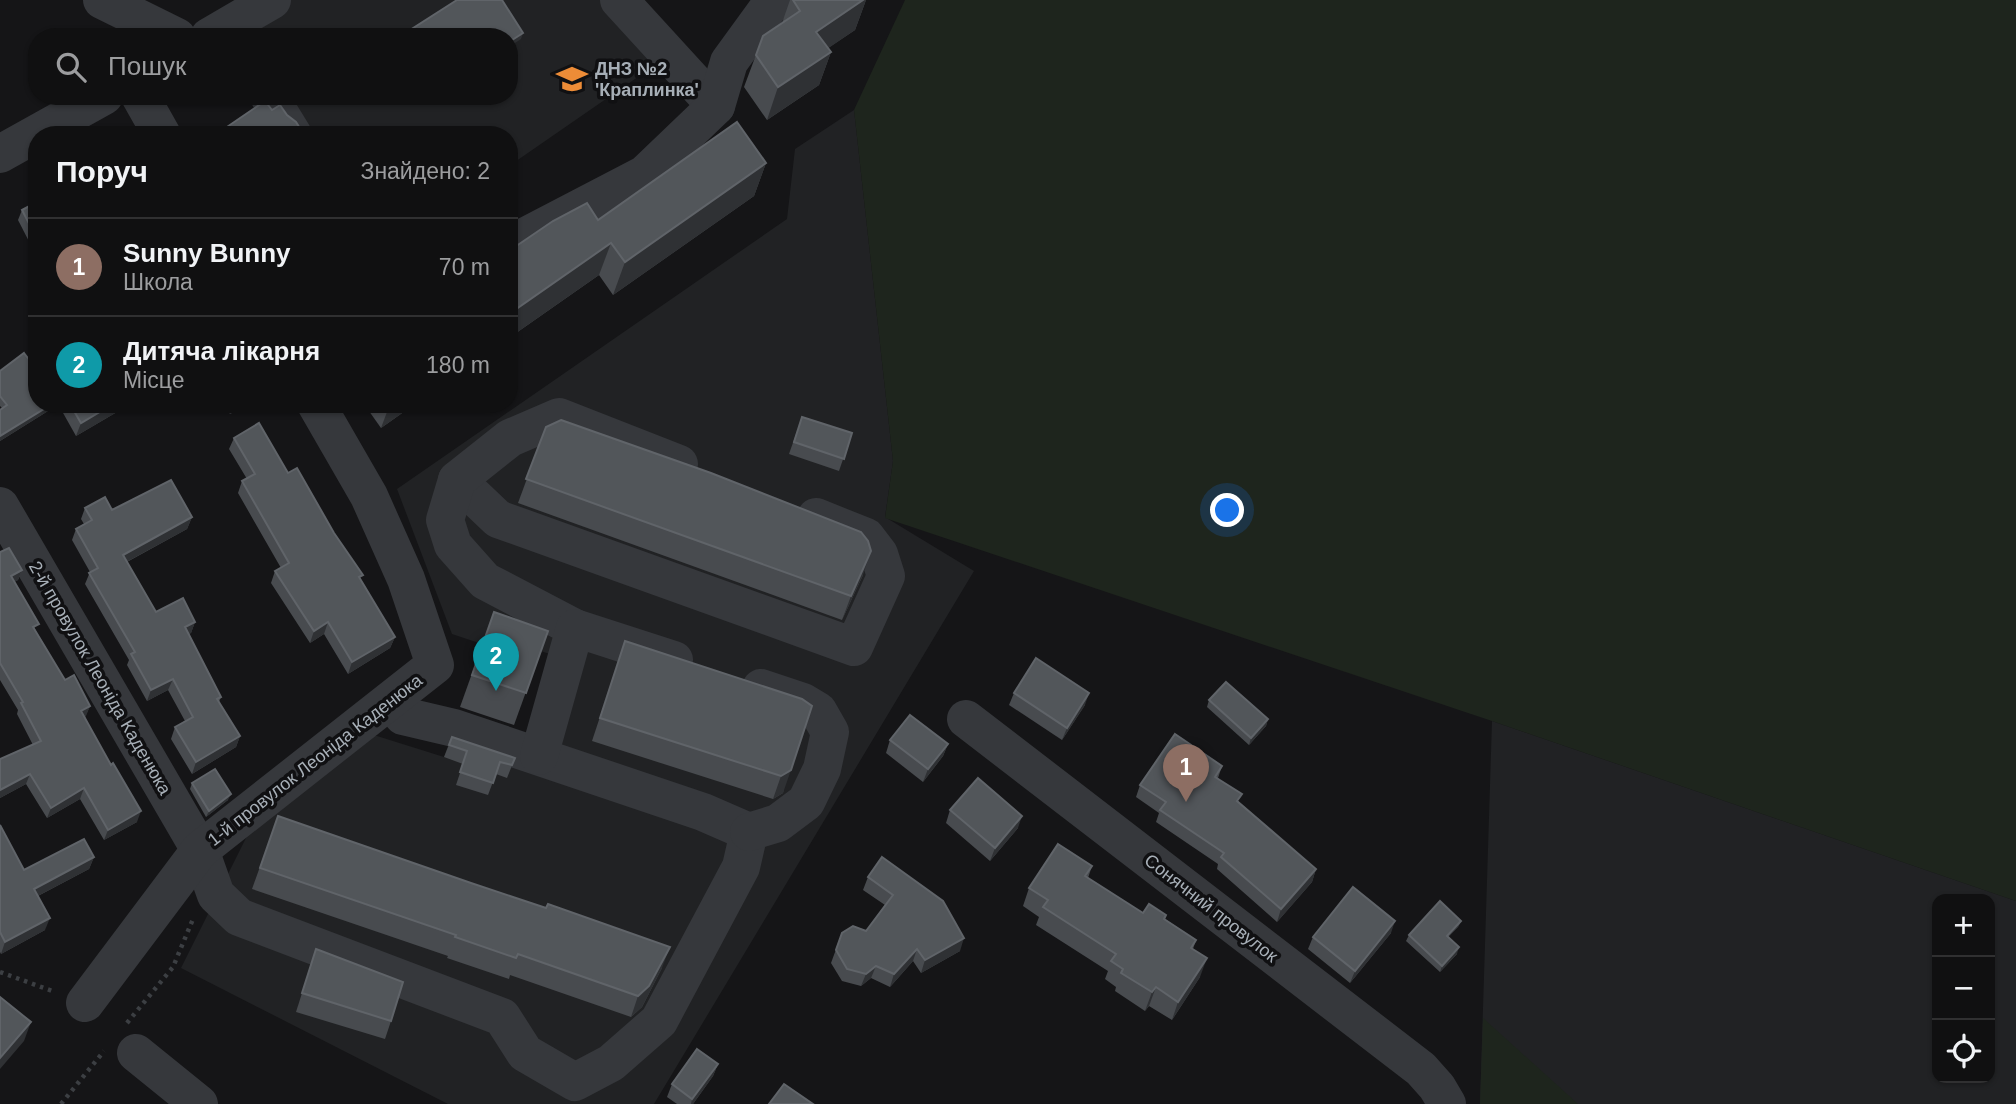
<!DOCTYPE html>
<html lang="uk">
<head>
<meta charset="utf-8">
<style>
  :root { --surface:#101011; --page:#19191a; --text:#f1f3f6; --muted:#9c9d9f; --line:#303031; --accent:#ed8c37 }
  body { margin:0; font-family:Helvetica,sans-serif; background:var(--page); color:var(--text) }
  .controls { position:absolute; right:21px; bottom:21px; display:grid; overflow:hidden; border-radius:14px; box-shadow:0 2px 5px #0004 }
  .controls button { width:63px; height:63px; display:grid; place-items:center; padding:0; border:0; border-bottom:2px solid var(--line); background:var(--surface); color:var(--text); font:35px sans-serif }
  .you { position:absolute; left:1228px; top:511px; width:24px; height:24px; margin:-18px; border:5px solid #fff; border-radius:50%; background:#1a73e8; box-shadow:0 0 0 10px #1a73e833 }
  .badge { display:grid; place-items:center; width:46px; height:46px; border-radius:50%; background:var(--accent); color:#fff; font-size:23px; font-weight:700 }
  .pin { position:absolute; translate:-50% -58px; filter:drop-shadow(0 2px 4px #0008) }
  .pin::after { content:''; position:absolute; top:37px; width:24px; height:21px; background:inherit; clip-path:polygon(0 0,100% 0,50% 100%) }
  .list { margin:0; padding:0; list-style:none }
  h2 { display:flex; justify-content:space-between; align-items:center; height:91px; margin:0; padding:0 28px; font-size:30px }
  h2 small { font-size:23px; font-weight:400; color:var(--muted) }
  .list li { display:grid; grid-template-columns:46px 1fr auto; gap:21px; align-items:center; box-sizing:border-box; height:98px; padding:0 28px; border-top:2px solid var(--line) }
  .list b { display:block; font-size:26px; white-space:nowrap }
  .list p { margin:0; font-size:23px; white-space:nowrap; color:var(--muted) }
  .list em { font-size:23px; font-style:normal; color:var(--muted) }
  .icon { flex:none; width:38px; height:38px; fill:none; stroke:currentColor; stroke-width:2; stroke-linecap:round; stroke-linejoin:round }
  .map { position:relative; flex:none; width:2016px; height:1104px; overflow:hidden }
  .search { position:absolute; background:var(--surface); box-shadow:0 2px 5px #0004; left:28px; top:28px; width:490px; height:77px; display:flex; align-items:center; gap:18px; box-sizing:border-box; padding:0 24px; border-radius:28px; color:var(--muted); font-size:26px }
  .panel { position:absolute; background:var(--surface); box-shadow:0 2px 5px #0004; left:28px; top:126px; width:490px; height:287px; border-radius:28px }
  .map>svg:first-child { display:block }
</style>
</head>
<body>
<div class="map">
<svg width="2016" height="1104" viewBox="0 0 2016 1104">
  <rect width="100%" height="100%" fill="#151517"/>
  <g fill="#212224" fill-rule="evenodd">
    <polygon points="272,0 615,0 658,63 509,166 509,135 293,135 269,96 509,96 509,37 233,37"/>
    <polygon points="854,110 893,461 885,517 974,571 654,1104 448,1104 181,968 256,818 365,736 377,736 444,757 454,728 528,763 556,656 488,634 482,644 452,634 397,489 787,219 795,149"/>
    <path d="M 1492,721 L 2016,901 L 2016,1104 L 1480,1104 ZM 1937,899 L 1990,899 L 1990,1078 L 1937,1078 Z"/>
  </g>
  <g fill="#1e251d">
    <polygon points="905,0 2016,0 2016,901 1492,721 885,518 893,461 854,110"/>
    <polygon points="1483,1018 1578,1104 1480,1104"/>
  </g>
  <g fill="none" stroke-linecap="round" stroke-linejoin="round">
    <g stroke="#3c3f43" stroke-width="4.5" stroke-dasharray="3.5 5" stroke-linecap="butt">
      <polyline points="0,972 55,992"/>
      <polyline points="127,1023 173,967 193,919"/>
      <polyline points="61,1104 104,1051"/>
    </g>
    <g stroke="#36383c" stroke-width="38">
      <polyline points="102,0 177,37"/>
      <polyline points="619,0 716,106"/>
      <polyline points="209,37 272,0"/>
      <polyline points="140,96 162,135"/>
      <polyline points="269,96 293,135"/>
      <polyline points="0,154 104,96"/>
      <polyline points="509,245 645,174 716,106 729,62 774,0"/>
      <polyline points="457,480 498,519 854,647 886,576 879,554 866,537 816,517"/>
      <polyline points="0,506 200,850 216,895 239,917 502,1017 525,1053 575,1082 611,1063 659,1021 741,867 749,832 703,812 454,728 403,716 390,701"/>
      <polyline points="575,628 485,581 453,545 445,520 457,480 510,438 559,417 679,464"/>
      <polyline points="966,719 1421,1069 1437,1087 1447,1104"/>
      <polyline points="539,756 575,628 674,660"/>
      <polyline points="749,832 778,823 806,802 822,769 830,732 818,711 803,702 761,688"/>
      <polyline points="85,1003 200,850 435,665 406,579 369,496 316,404"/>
      <polyline points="136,1053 199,1104"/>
    </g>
  </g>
  <g fill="#484b4f">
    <polygon points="790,0 866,0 855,30 828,48 831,52 819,85 767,120 744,87 763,36 782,23"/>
    <polygon points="766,163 754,196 613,295 599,275 509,338 509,251 598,220"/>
    <polygon points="37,202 37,257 18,220 22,210"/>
    <polygon points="0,371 56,406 0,441 0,410 2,408 0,406"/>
    <polygon points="58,404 119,404 117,412 76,436"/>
    <polygon points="224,404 248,404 230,414"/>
    <polygon points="364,404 415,404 381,428"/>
    <polygon points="802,417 852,433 839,471 789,454"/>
    <polygon points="546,427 863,575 842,620 518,503"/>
    <polygon points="234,438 288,473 361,580 395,637 390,648 348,674 324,634 310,643 271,583 275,571 281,568 238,493 242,481 247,479 229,449"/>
    <polygon points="85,508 192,517 187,529 127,562 156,612 195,622 191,633 188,634 221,697 219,702 240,736 236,747 192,774 171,739 175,727 185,721 168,690 147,701 127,665 129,660 85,584 90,572 72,540 76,529 84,524 81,519"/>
    <polygon points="0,552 22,570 18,580 14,582 36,631 65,680 90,706 85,717 137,822 104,840 80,799 47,818 26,784 0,798 0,759 33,745 17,714 18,710 0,680"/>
    <polygon points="494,612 548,631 514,725 460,707"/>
    <polygon points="625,641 802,699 783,793 773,799 592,741"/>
    <polygon points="1014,693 1085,705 1062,740 1009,705"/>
    <polygon points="1209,700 1268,719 1266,726 1249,745 1207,707"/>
    <polygon points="452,737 515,758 507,778 496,774 488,795 456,785 463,764 444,757"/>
    <polygon points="890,740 948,744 943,756 923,782 886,753"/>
    <polygon points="1222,766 1218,778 1239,802 1316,869 1312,882 1277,922 1217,869 1218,864 1156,822 1159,813 1136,797 1140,785"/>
    <polygon points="192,783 228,800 206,817 190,789"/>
    <polygon points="950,810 1018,828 990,861 946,823"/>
    <polygon points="278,816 662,968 642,1007 631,1017 510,975 509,979 447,958 448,956 252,889"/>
    <polygon points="0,825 24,870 94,857 89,869 38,896 45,930 1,954 0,952"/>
    <polygon points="882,857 960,951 921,973 913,961 890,987 871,978 861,986 842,981 831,963 842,933 866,931 885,905 863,890 868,877"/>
    <polygon points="1092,866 1088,878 1143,913 1166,915 1165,919 1196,940 1193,949 1200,977 1172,1020 1149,1006 1145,1011 1115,991 1116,987 1105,979 1108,971 1036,925 1039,917 1023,906 1029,888"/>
    <polygon points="1461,921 1458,927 1448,937 1457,954 1440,972 1406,941 1409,935"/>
    <polygon points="1391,933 1350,983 1308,949 1313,937"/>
    <polygon points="316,949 391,1021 385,1039 296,1012"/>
    <polygon points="718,1064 713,1076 693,1104 677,1104 667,1097 672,1084"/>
  </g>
  <g fill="#2f3134">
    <polygon points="863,0 866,0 855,30 805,64 816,32"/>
    <polygon points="523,33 521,39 509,47 509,42"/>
    <polygon points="831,52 819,85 767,120 778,87"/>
    <polygon points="766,163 754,196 613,295 625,262"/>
    <polygon points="611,243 599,275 509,338 509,314"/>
    <polygon points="52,404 57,404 56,406 0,441 0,436"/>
    <polygon points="113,404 119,404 117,412 76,436 81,423"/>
    <polygon points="233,404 248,404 230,414"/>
    <polygon points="390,404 415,404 381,428"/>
    <polygon points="192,517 187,529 119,566 123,555"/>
    <polygon points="871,551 863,575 842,620 851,596"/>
    <polygon points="22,570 18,580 7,586 11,576"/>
    <polygon points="195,622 191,633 181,638 185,627"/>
    <polygon points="328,622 324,634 310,643 314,631"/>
    <polygon points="395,637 390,648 348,674 352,662"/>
    <polygon points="173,679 168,690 147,701 151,690"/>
    <polygon points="1089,693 1085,705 1062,740 1067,728"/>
    <polygon points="90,706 86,716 78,721 81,711"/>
    <polygon points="1268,719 1266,726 1249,745 1251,738"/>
    <polygon points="240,736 236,747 192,774 196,762"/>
    <polygon points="948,744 943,756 923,782 928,769"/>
    <polygon points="791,770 783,793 773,799 781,776"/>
    <polygon points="30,774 26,784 0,798 0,790"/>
    <polygon points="84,788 80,799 47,818 51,808"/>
    <polygon points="231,794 228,800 206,817 209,811"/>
    <polygon points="141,811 137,822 104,840 108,830"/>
    <polygon points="1022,816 1018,828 990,861 995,848"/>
    <polygon points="94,857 89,869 30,900 34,889"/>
    <polygon points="1316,869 1312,882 1277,922 1281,909"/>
    <polygon points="50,918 45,930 1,954 5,942"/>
    <polygon points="1395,921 1391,933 1350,983 1355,971"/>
    <polygon points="1461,921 1458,927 1444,942 1447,936"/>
    <polygon points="964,938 960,951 921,973 925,960"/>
    <polygon points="670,947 662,968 642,1007 631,1017 638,996"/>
    <polygon points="1459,947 1457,954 1440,972 1442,966"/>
    <polygon points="917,949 913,961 890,987 894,974"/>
    <polygon points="1207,958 1200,977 1172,1020 1178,1002"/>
    <polygon points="876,966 871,978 861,986 866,974"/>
    <polygon points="1156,987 1149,1006 1145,1011 1152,992"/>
    <polygon points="31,1022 24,1041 0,1069 0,1058"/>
    <polygon points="718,1064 713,1076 693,1104 691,1104 692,1099"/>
  </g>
  <g fill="#52565a" stroke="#606469" stroke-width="2">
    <polygon points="457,0 502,0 523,33 509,42 509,37 405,37 404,34"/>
    <polygon points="793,0 863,0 816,32 831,52 778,87 756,55 763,36 800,11"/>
    <polygon points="265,101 272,110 280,105 287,115 296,122 304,135 227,135 224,129"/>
    <polygon points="737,122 766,163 625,262 611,243 509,314 509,251 553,221 587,203 598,220"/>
    <polygon points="37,202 37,239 22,210"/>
    <polygon points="24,353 37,370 37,404 52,404 0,436 0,410 7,405 0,396 0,371"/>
    <polygon points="70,404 113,404 81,423"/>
    <polygon points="802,417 852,433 844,459 794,442"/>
    <polygon points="561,420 711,473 861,532 868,541 871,551 851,596 526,479 546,427"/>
    <polygon points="259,423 288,473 297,468 334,533 363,575 359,577 395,637 352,662 328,622 314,631 275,571 289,563 242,481 255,474 234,438"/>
    <polygon points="171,480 192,517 123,555 156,612 183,598 195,622 185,627 221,697 217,699 240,736 196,762 175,727 193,717 173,679 151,690 131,654 135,652 89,573 98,568 76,529 92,520 85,508 105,497 112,510"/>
    <polygon points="9,548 22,570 11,576 39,624 33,627 65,680 74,675 90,706 81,711 111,765 113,763 141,811 108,830 84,788 51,808 30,774 0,790 0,759 41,741 21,703 23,702 0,663 0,552"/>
    <polygon points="494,612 548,631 526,693 472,675"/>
    <polygon points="625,641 802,699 812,706 791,770 781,776 600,718"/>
    <polygon points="1036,658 1089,693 1067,728 1014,693"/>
    <polygon points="1226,682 1268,719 1251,738 1209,700"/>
    <polygon points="910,715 948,744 928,769 890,740"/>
    <polygon points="1175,734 1222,766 1215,777 1242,794 1237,801 1316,869 1281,909 1221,857 1224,853 1160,810 1166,802 1140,785"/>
    <polygon points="452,737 515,758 512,765 500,762 493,783 460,772 467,751 449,745"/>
    <polygon points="215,769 231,794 209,811 192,783"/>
    <polygon points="978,778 1022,816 995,848 950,810"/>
    <polygon points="278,816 471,883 546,908 548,904 670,947 649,986 638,996 518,954 516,958 455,937 456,935 260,868"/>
    <polygon points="0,825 24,870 84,839 94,857 34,889 50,918 5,942 0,932"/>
    <polygon points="1058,844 1092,866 1085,876 1143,913 1149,904 1166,915 1164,919 1196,940 1191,948 1207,958 1178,1002 1156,987 1152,992 1121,973 1123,969 1111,961 1116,954 1043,907 1048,900 1029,888"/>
    <polygon points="882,857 943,901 964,938 925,960 917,949 894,974 876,966 866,974 847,969 836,950 842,933 853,926 866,931 893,895 868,877"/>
    <polygon points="1353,887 1395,921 1355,971 1313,937"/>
    <polygon points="1440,901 1461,921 1447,936 1459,947 1442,966 1409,935"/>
    <polygon points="316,949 403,982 391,1021 302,993"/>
    <polygon points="0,997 31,1022 0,1058"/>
    <polygon points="697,1049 718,1064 692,1099 672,1084"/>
    <polygon points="784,1084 813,1104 769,1104"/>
  </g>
  <defs>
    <symbol id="school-bare" viewBox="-9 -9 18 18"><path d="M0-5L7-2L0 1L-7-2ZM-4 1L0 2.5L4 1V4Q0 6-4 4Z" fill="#ed8c37" stroke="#101012" stroke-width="2.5" paint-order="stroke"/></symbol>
  </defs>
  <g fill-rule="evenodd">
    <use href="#school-bare" x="550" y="57" width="44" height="44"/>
  </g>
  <g text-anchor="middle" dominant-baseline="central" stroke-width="7" stroke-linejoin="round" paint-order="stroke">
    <g font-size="18" font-weight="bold" fill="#a7afb7" stroke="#101012" text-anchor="start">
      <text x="595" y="69">ДНЗ №2<tspan x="595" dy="21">'Краплинка'</tspan></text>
    </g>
    <g font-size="18" fill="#a7afb7" stroke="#101012">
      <text transform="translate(100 678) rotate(60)">2-й провулок Леоніда Каденюка</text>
      <text transform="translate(315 760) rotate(-38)">1-й провулок Леоніда Каденюка</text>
      <text transform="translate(1211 908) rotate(38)">Сонячний провулок</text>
    </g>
  </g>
</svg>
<div class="controls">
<button>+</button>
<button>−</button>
<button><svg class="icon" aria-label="locate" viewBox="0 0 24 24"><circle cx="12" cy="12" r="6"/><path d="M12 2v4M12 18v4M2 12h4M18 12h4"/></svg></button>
</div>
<div class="you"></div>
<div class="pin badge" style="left:1186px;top:802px;background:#8d6e63">1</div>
<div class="pin badge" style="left:496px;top:691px;background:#0f9aa8">2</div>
<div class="search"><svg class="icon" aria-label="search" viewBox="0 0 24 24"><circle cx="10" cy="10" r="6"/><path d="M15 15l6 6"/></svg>Пошук</div>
<section class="panel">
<h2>Поруч<small>Знайдено: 2</small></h2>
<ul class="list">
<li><span class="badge" style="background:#8d6e63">1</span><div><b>Sunny Bunny</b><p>Школа</p></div><em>70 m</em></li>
<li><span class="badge" style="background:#0f9aa8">2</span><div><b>Дитяча лікарня</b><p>Місце</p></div><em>180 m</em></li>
</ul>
</section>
</div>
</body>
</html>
